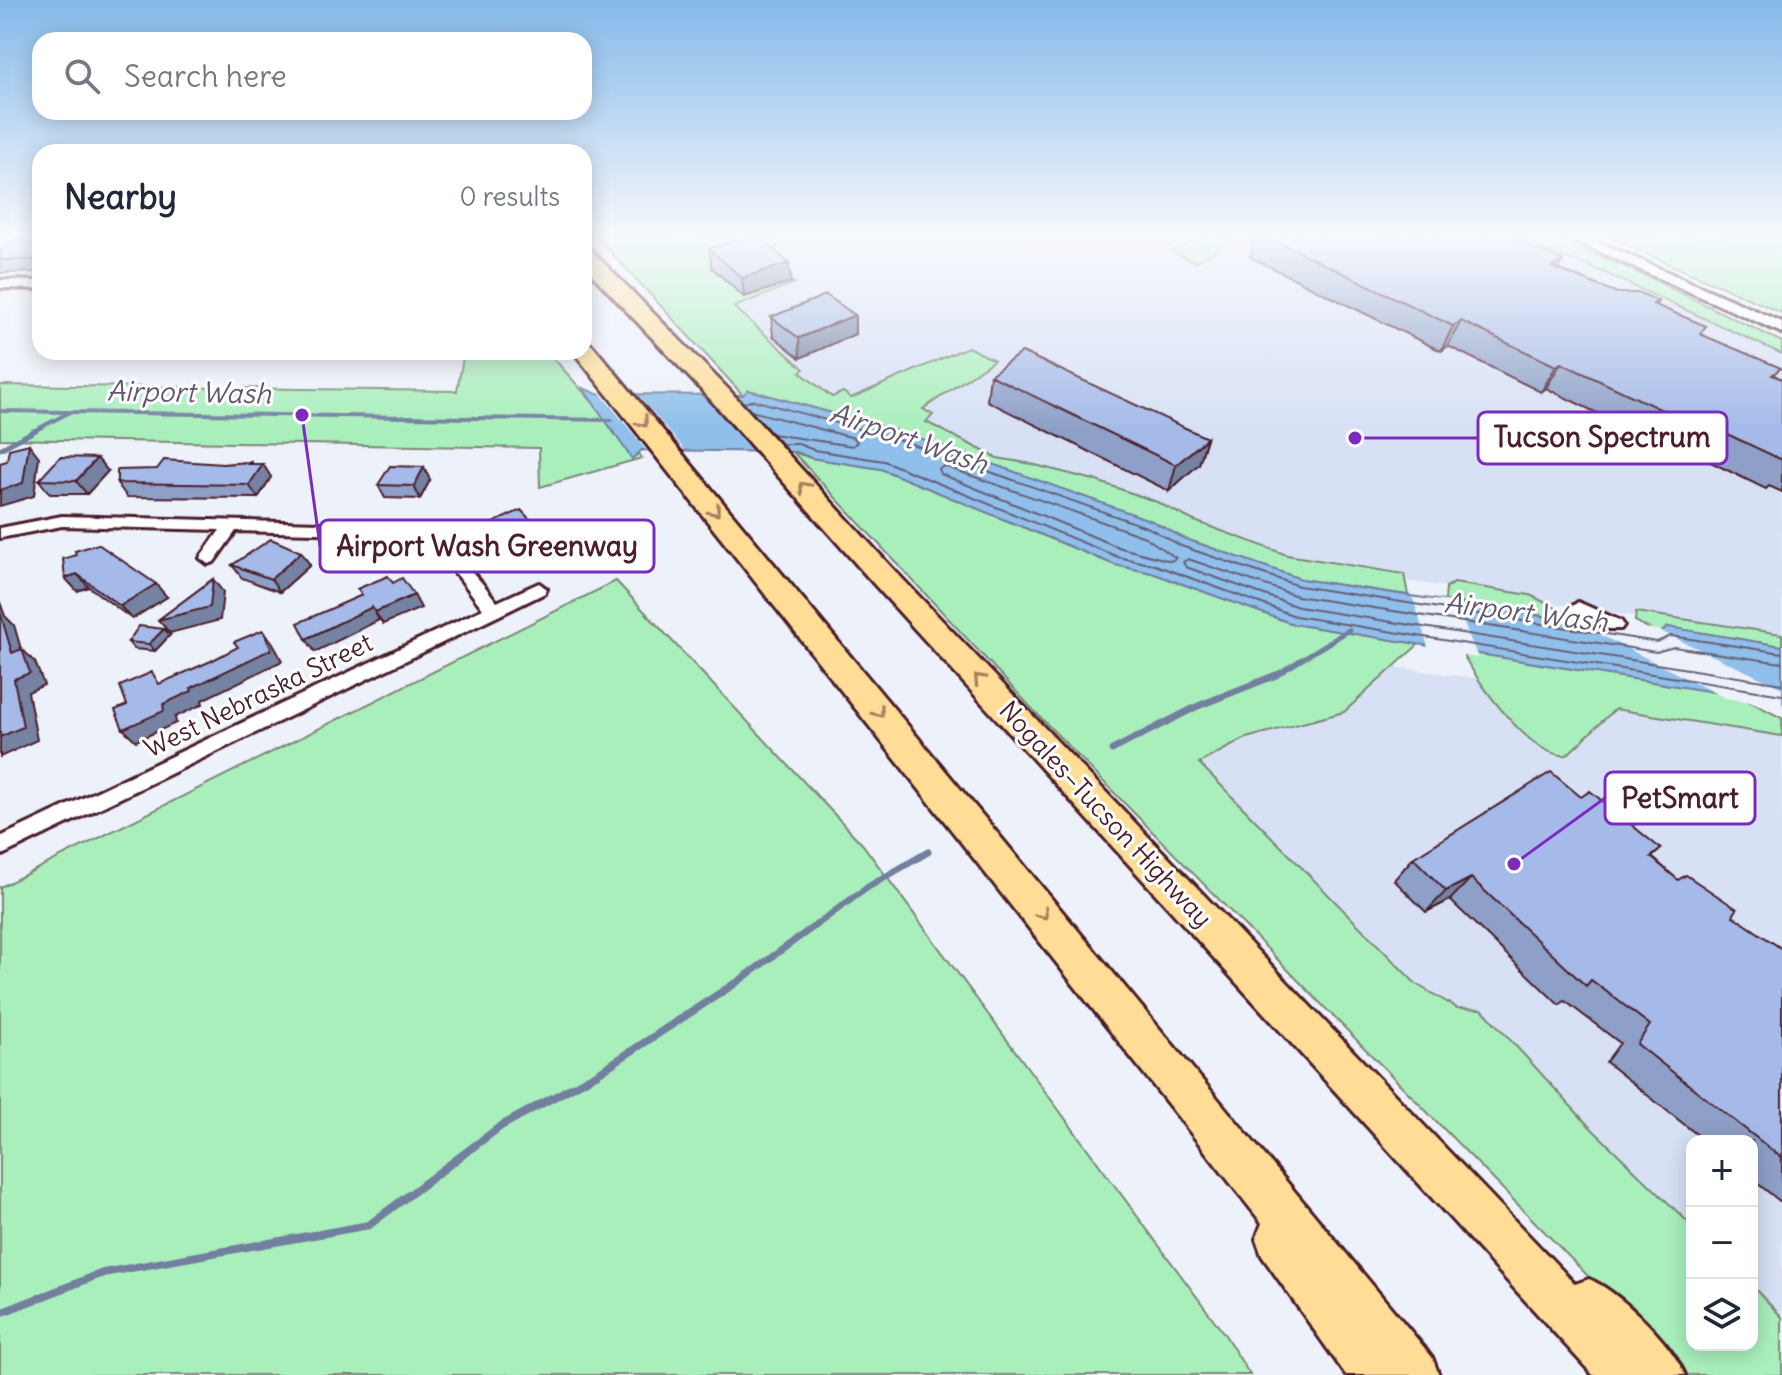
<!DOCTYPE html>
<html lang="en">
<head>
<meta charset="utf-8">
<style>
  :root { --surface:#fff; --page:#f6f6f7; --text:#1f2937; --muted:#747a83; --line:#e0e1e3 }
  body { margin:0; font-family:Delius,sans-serif; background:var(--page); color:var(--text) }
  .controls { position:absolute; right:24px; bottom:24px; display:grid; overflow:hidden; border-radius:16px; box-shadow:0 4px 20px #0003 }
  .controls button { width:72px; height:72px; display:grid; place-items:center; padding:0; border:0; border-bottom:2px solid var(--line); background:var(--surface); color:var(--text); font:40px sans-serif }
  .list { margin:0; padding:0; list-style:none }
  h2 { display:flex; justify-content:space-between; align-items:center; height:104px; margin:0; padding:0 32px; font-size:34px }
  h2 small { font-size:26px; font-weight:400; color:var(--muted) }
  .icon { flex:none; width:44px; height:44px; fill:none; stroke:currentColor; stroke-width:2; stroke-linecap:round; stroke-linejoin:round }
  .map { position:relative; flex:none; width:1782px; height:1375px; overflow:hidden }
  .search { position:absolute; background:var(--surface); box-shadow:0 4px 20px #0003; left:32px; top:32px; width:560px; height:88px; display:flex; align-items:center; gap:20px; box-sizing:border-box; padding:0 28px; border-radius:24px; color:var(--muted); font-size:30px }
  .panel { position:absolute; background:var(--surface); box-shadow:0 4px 20px #0003; left:32px; top:144px; width:560px; height:216px; border-radius:24px }
  .map>svg:first-child { display:block }
</style>
</head>
<body>
<div class="map">
<svg width="1782" height="1375" viewBox="0 0 1782 1375">
  <rect width="100%" height="100%" fill="#edf1fa"/>
  <filter id="ink" filterUnits="userSpaceOnUse"><feTurbulence type="fractalNoise" baseFrequency=".0125" numOctaves="2"/><feDisplacementMap in="SourceGraphic" scale="16" xChannelSelector="R" yChannelSelector="G"/><feConvolveMatrix kernelMatrix="1 2 1 2 8 2 1 2 1" color-interpolation-filters="sRGB"/></filter>
  <g filter="url(#ink)">
    <g fill="#d7e0f5">
      <polygon points="636,237 1533,237 1782,348 1782,639 1375,576 1270,554 817,405"/>
      <polygon points="916,505 1359,662 1782,721 1782,1346 1752,1317 1752,1141 1692,1141 1692,1259"/>
    </g>
    <g fill="#a9efbc" stroke="#7a8774" stroke-width="2">
      <polygon points="1209,236 1237,237 1196,262 1170,251"/>
      <polygon points="597,237 771,237 782,245 757,254 744,297 791,282 795,283 734,307 804,369 800,372 832,397 843,392 851,398 968,347 994,360 923,409 933,415 926,422 997,458 1027,463 1094,480 1157,502 1192,520 1287,555 1404,574 1408,595 1301,579 1183,538 1152,521 908,434 749,390 743,395"/>
      <polygon points="1514,237 1557,238 1650,278 1782,342 1782,354 1603,272"/>
      <polygon points="1604,237 1782,237 1782,313 1619,242"/>
      <polygon points="464,352 548,352 642,458 540,487 539,448 0,439 0,385 457,391"/>
      <polygon points="793,452 811,458 881,469 1115,565 1152,573 1293,624 1419,644 1344,712 1246,738 1199,763 1416,984 1457,1008 1482,1009 1589,1126 1692,1226 1692,1345 1752,1345 1752,1286 1782,1317 1782,1375 1685,1375 1040,717"/>
      <polygon points="616,581 863,845 1225,1335 1250,1375 0,1375 0,887"/>
      <polygon points="1454,583 1530,595 1584,622 1445,601 1446,587"/>
      <polygon points="1636,612 1782,634 1782,646 1668,627 1659,634 1635,621"/>
      <path d="M 1461,651 L 1737,695 L 1782,718 L 1782,736 L 1615,709 L 1567,755 C 1530,759 1477,680 1461,651 Z"/>
    </g>
    <polygon fill="#8fbfea" stroke="#737f9e" stroke-width="2" points="583,388 597,394 743,395 748,390 908,434 1152,521 1183,538 1301,579 1659,634 1668,627 1782,646 1782,703 1293,624 1152,573 1115,565 881,469 811,458 797,452 642,450 632,459"/>
    <g fill="#edf1fa">
      <polygon points="600,393 637,394 685,450 646,450"/>
      <polygon points="1413,598 1455,602 1478,658 1429,650"/>
      <polygon points="1559,614 1658,630 1782,688 1782,707 1725,698"/>
    </g>
    <g fill="none" stroke-linecap="round" stroke-linejoin="round">
      <g stroke="#665f77" stroke-width="2">
        <polyline points="744,403 753,400 906,442 1149,528 1181,546 1299,586 1657,642 1671,636 1782,653"/>
        <polyline points="751,411 854,438 857,442 853,446 772,434"/>
        <polyline points="781,444 798,444 814,450 884,461 1118,557 1155,565 1295,616 1782,695"/>
        <polygon points="944,466 1145,537 1176,558 1171,561 1121,548 941,474 939,469"/>
        <polyline points="1782,663 1674,647 1656,652 1297,596 1188,559 1183,562 1186,567 1298,607 1782,684"/>
      </g>
      <g stroke="#737f9e" stroke-width="4">
        <polyline points="0,411 612,420"/>
        <polyline points="32,432 68,413"/>
      </g>
      <g stroke="#737f9e" stroke-width="5">
        <polyline points="0,449 36,430"/>
        <polyline points="1273,677 1349,630"/>
      </g>
      <g stroke="#737f9e" stroke-width="7">
        <polyline points="1112,750 1198,706 1276,675"/>
        <polyline points="732,986 868,887 928,852"/>
      </g>
      <polyline stroke="#737f9e" stroke-width="8" points="0,1313 103,1273 369,1225 501,1126 598,1073 734,984"/>
      <defs>
        <g id="street">
          <polygon points="0,280 40,281 40,289 0,288"/>
          <path d="M 62,516 L 397,525 C 443,538 469,565 497,602 L 539,583 L 547,589 L 545,593 L 500,615 L 0,856 L 0,837 L 483,609 L 458,576 L 436,555 L 396,535 L 236,531 L 214,562 L 208,564 L 200,558 L 220,530 L 62,526 L 0,538 L 0,528 Z"/>
          <polygon points="1578,602 1621,621 1624,625 1621,629 1609,629 1572,612 1570,608"/>
        </g>
        <polygon id="secondary" points="1564,236 1585,236 1782,322 1782,333"/>
        <g id="highway">
          <path d="M 584,248 L 591,250 L 729,390 L 893,569 L 1575,1284 L 1589,1279 C 1620,1292 1672,1344 1685,1375 L 1593,1375 L 873,583 L 711,400 L 584,266 Z"/>
          <polygon points="584,343 592,345 1432,1357 1439,1375 1346,1375 1262,1256 1256,1239 1262,1223 576,355 574,352 584,352"/>
        </g>
      </defs>
      <use href="#street" stroke="#4a1f2b" stroke-width="6"/>
      <use href="#secondary" stroke="#4a1f2b" stroke-width="6"/>
      <use href="#highway" stroke="#4a1f2b" stroke-width="6"/>
      <use href="#street" fill="#fff" fill-rule="evenodd"/>
      <use href="#secondary" fill="#fff" fill-rule="evenodd"/>
      <use href="#highway" fill="#ffdd96" fill-rule="evenodd"/>
    </g>
    <g fill="#8ea0c8" stroke="#4a1f2b" stroke-width="2">
      <polygon points="40,236 40,272 0,273 0,252"/>
      <polygon points="1256,236 1505,236 1558,269 1617,293 1658,301 1656,305 1700,334 1782,379 1782,492 1769,486 1766,489 1688,451 1683,455 1546,388 1541,392 1448,346 1441,351 1250,257"/>
      <polygon points="709,249 791,282 744,297 712,268"/>
      <polygon points="855,315 855,334 800,358 773,336 771,317"/>
      <polygon points="990,375 1207,438 1199,464 1169,491 987,401"/>
      <polygon points="250,462 271,477 258,498 127,497 117,483 157,469"/>
      <polygon points="108,471 87,494 50,494 39,480"/>
      <polygon points="430,480 420,499 385,498 378,485"/>
      <polygon points="486,526 540,538 504,555 491,539"/>
      <polygon points="301,552 310,565 280,592 242,578 232,565"/>
      <polygon points="63,559 167,597 132,619 89,587 77,591"/>
      <polygon points="170,635 155,651 134,649 128,642"/>
      <polygon points="1581,797 1661,849 1652,857 1678,880 1782,949 1782,1203 1752,1179 1752,1141 1705,1141 1606,1062 1620,1043 1565,1001 1559,1005 1450,900 1426,912 1394,880 1413,858"/>
    </g>
    <g fill="#7482a2" stroke="#4a1f2b" stroke-width="2">
      <polygon points="1563,260 1549,285 1552,267"/>
      <polygon points="789,263 791,282 744,297 742,278"/>
      <polygon points="855,315 855,334 800,358 799,338"/>
      <polygon points="1461,321 1448,346 1441,351 1453,326"/>
      <polygon points="1561,363 1546,388 1541,392 1556,366"/>
      <polygon points="1708,425 1688,451 1683,455 1703,429"/>
      <polygon points="1207,438 1199,464 1169,491 1176,465"/>
      <polygon points="29,444 39,457 34,496 0,506 0,490"/>
      <polygon points="97,458 108,471 87,494 76,481"/>
      <polygon points="250,462 257,473 263,464 271,477 258,498 249,485 248,464"/>
      <polygon points="424,467 430,480 420,499 414,486"/>
      <polygon points="535,525 540,538 504,555 499,542"/>
      <polygon points="301,552 310,565 280,592 271,579"/>
      <polygon points="77,574 89,587 77,591 65,578"/>
      <polygon points="213,579 223,592 220,620 170,633 158,620"/>
      <polygon points="156,584 167,597 132,619 120,606"/>
      <polygon points="414,595 421,608 383,624 375,612"/>
      <polygon points="0,602 5,616 14,625 26,666 12,653 0,618"/>
      <polygon points="372,607 379,620 315,652 306,639"/>
      <polygon points="164,629 170,635 155,651 149,644"/>
      <polygon points="263,630 273,643 282,661 202,700 203,704 175,717 176,723 136,741 123,729 191,688"/>
      <polygon points="22,649 35,662 44,685 28,692 37,740 0,757 0,737"/>
      <polygon points="1471,878 1450,900 1426,912 1446,891"/>
    </g>
    <g fill="#a5bae8" stroke="#4a1f2b" stroke-width="2">
      <polygon points="22,236 40,236 40,260 0,260 0,252 15,239 23,239"/>
      <polygon points="751,236 757,236 789,263 742,278 709,249"/>
      <polygon points="1266,236 1505,236 1563,260 1552,267 1617,293 1640,293 1658,301 1653,304 1706,326 1700,334 1781,368 1772,375 1782,379 1782,460 1708,425 1703,429 1561,363 1556,366 1461,321 1453,326"/>
      <polygon points="826,295 855,315 799,338 771,317"/>
      <polygon points="1022,352 1207,438 1176,465 990,375"/>
      <polygon points="29,444 23,483 0,490 0,463 7,461 9,449"/>
      <polygon points="60,457 97,458 76,481 39,480"/>
      <polygon points="164,460 223,464 250,462 248,464 263,464 249,485 117,483 117,470 157,469"/>
      <polygon points="390,466 424,467 414,486 378,485"/>
      <polygon points="521,510 535,525 499,542 486,526"/>
      <polygon points="271,539 301,552 271,579 232,565"/>
      <polygon points="98,544 156,584 120,606 77,574 65,578 63,559 76,555 75,551"/>
      <polygon points="388,576 393,583 402,578 414,595 375,612 372,607 306,639 298,623 362,595 357,589"/>
      <polygon points="213,579 210,607 158,620"/>
      <polygon points="0,612 12,653 22,649 30,673 14,679 23,727 0,737"/>
      <polygon points="139,626 164,629 149,644 128,642"/>
      <polygon points="263,630 272,649 191,688 192,691 163,704 164,711 123,729 115,710 127,705 120,686 152,672 159,684 211,661 238,647 234,642"/>
      <polygon points="1551,772 1581,797 1590,791 1661,849 1651,857 1678,880 1686,875 1737,909 1733,916 1782,949 1782,1158 1637,1044 1650,1025 1591,980 1586,986 1471,878 1446,891 1413,858"/>
    </g>
    <defs><path id="oneway-chevron" d="M-2-3.5L2.5 0L-2 3.5" fill="none" stroke-width="1.6" stroke-linecap="round" stroke-linejoin="round" transform="scale(2)"/></defs>
    <g stroke="#a47e60">
      <use href="#oneway-chevron" transform="translate(643 422) rotate(51)"/>
      <use href="#oneway-chevron" transform="translate(804 487) rotate(-132)"/>
      <use href="#oneway-chevron" transform="translate(715 511) rotate(51)"/>
      <use href="#oneway-chevron" transform="translate(979 679) rotate(-133)"/>
      <use href="#oneway-chevron" transform="translate(879 712) rotate(51)"/>
      <use href="#oneway-chevron" transform="translate(1043 914) rotate(51)"/>
    </g>
  </g>
  <linearGradient id="sky" x2="0" y2="1"><stop stop-color="#84b8e9"/><stop offset="0.55" stop-color="#f7f9fd"/><stop offset="1" stop-color="#f7f9fd" stop-opacity="0"/></linearGradient>
  <rect width="1782" height="429" fill="url(#sky)"/>
  <g text-anchor="middle" dominant-baseline="central" stroke-width="6" stroke-linejoin="round" paint-order="stroke">
    <g font-size="26" fill="#4a1f2b" stroke="#fff">
      <text transform="translate(258 695) rotate(-26)">West Nebraska Street</text>
      <text transform="translate(1106 814) rotate(47)">Nogales–Tucson Highway</text>
    </g>
    <g font-size="28" font-style="italic" fill="#62576e" stroke="#fff">
      <text transform="translate(189 392) rotate(1)">Airport Wash</text>
      <text transform="translate(909 438) rotate(19)">Airport Wash</text>
      <text transform="translate(1526 612) rotate(7)">Airport Wash</text>
    </g>
  </g>
  <path fill="none" stroke="#7b2cbf" stroke-width="3" d="M1355 438L1478 438M302 415L320 546M1514 864L1605 798"/>
  <g fill="#7b2cbf" stroke="#fff" stroke-width="3">
    <circle cx="1355" cy="438" r="8"/>
    <circle cx="302" cy="415" r="8"/>
    <circle cx="1514" cy="864" r="8"/>
  </g>
  <g fill="#fff" stroke="#7b2cbf" stroke-width="3">
    <rect x="1478" y="412" width="249" height="52" rx="8"/>
    <rect x="320" y="520" width="334" height="52" rx="8"/>
    <rect x="1605" y="772" width="150" height="52" rx="8"/>
  </g>
  <g font-size="28" text-anchor="middle" font-weight="bold" fill="#4a1f2b">
    <text x="1602" y="447">Tucson Spectrum</text>
    <text x="487" y="556">Airport Wash Greenway</text>
    <text x="1680" y="808">PetSmart</text>
  </g>
</svg>
<div class="controls">
<button>+</button>
<button>−</button>
<button><svg class="icon" aria-label="layers" viewBox="0 0 24 24"><path d="M12 4l9 5-9 5-9-5zM3 14l9 5 9-5"/></svg></button>
</div>
<div class="search"><svg class="icon" aria-label="search" viewBox="0 0 24 24"><circle cx="10" cy="10" r="6"/><path d="M15 15l6 6"/></svg>Search here</div>
<section class="panel">
<h2>Nearby<small>0 results</small></h2>
<ul class="list">
</ul>
</section>
</div>
</body>
</html>
